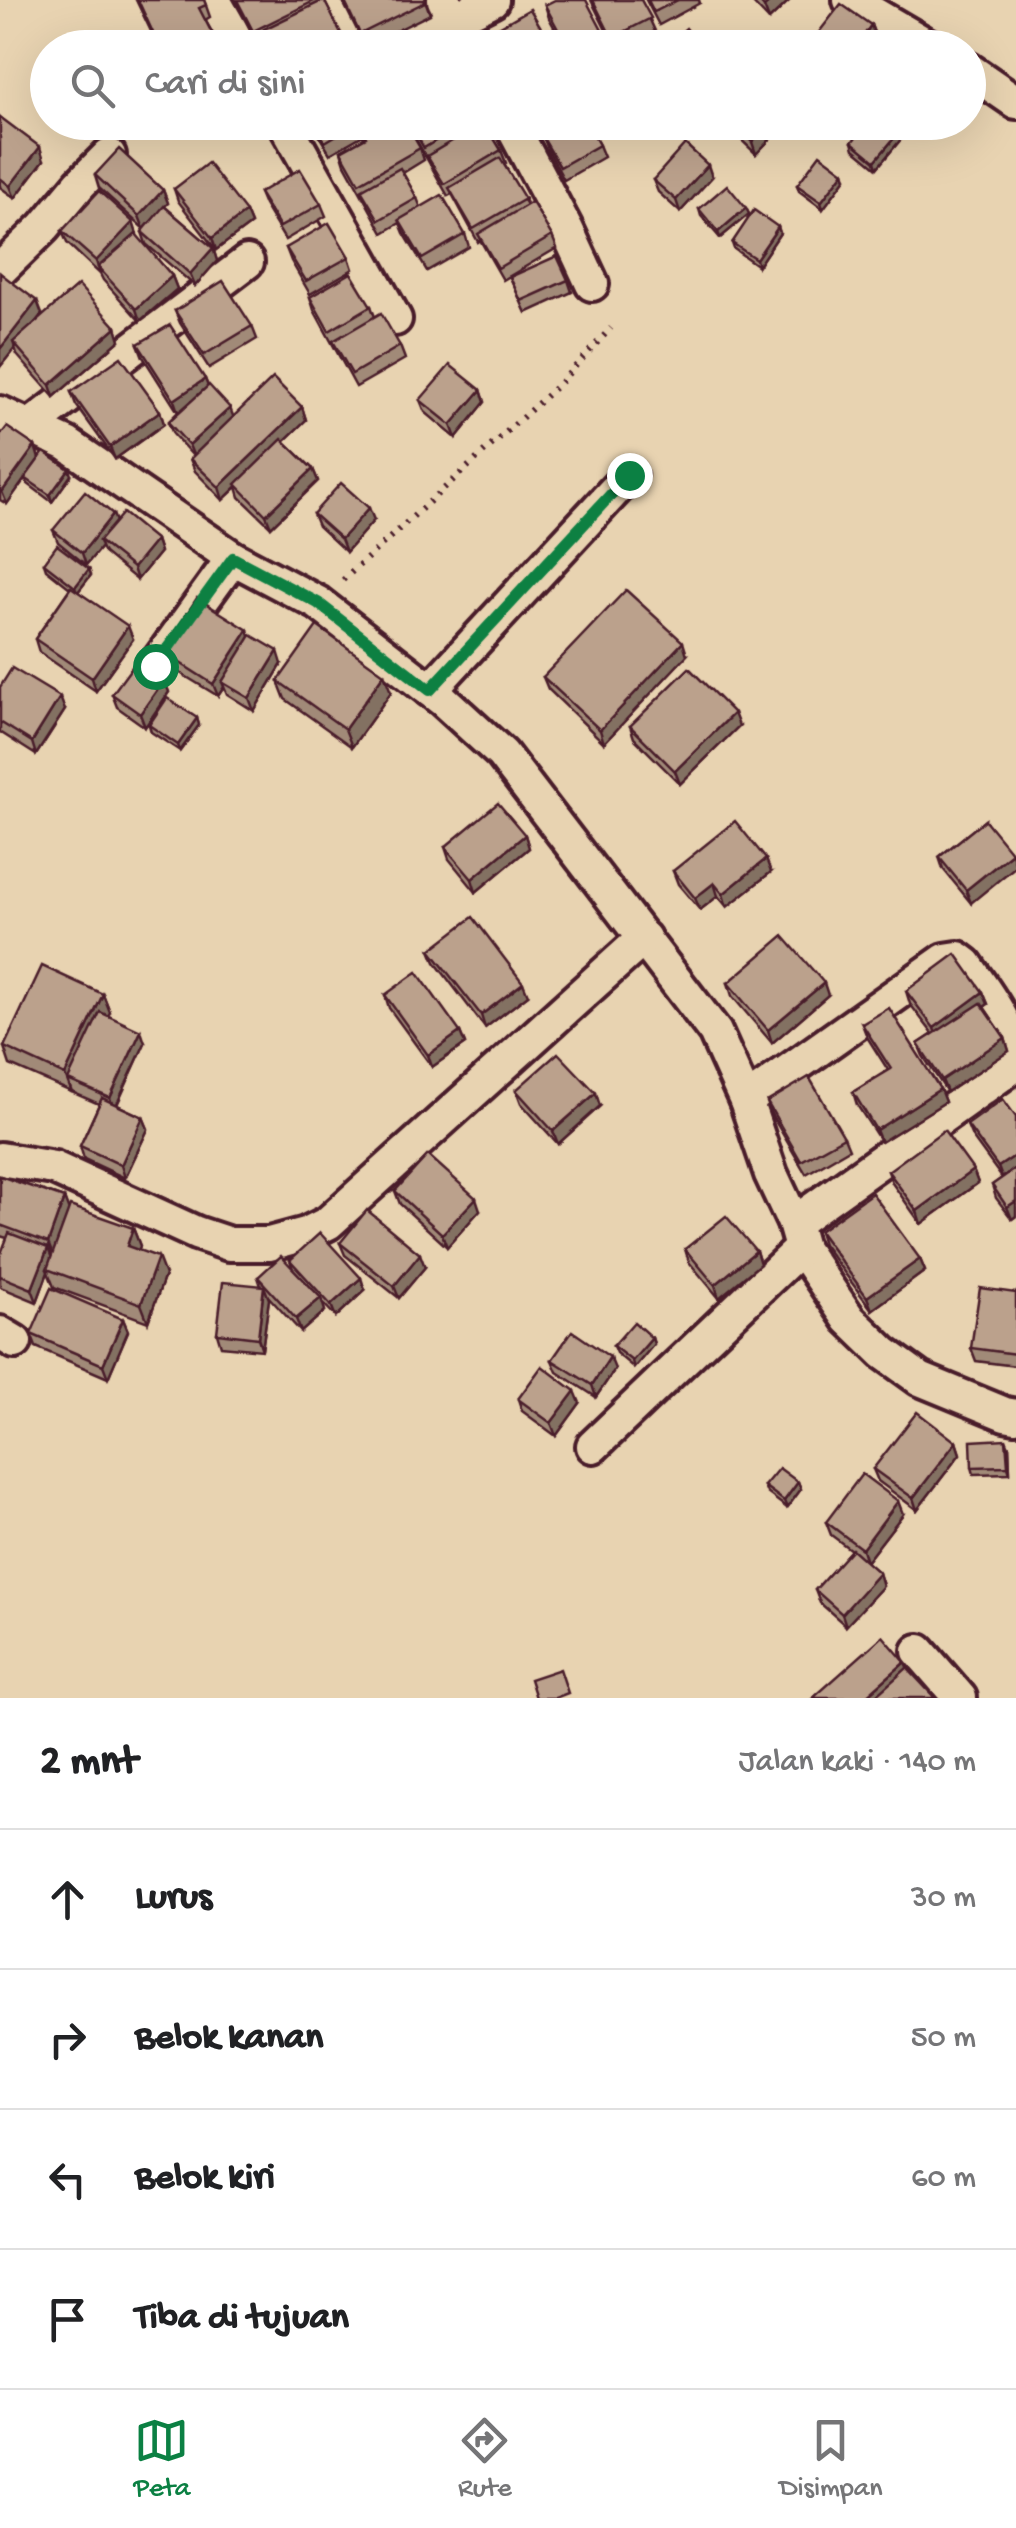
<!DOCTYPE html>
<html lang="id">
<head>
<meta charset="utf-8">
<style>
  :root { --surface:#fff; --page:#f2f2f2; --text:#202124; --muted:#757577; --line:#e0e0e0; --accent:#0b8043 }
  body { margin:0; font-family:"Gochi Hand",sans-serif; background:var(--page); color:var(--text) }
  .stop { position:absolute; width:30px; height:30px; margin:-22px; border:8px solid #0b8043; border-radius:50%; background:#fff }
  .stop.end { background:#0b8043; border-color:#fff; box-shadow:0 2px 10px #0008 }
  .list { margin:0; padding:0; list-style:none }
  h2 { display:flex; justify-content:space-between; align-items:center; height:130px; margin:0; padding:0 40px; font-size:42px }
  h2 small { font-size:32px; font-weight:400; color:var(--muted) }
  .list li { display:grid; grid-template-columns:65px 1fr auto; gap:30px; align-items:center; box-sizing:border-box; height:140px; padding:0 40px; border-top:2px solid var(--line) }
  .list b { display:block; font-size:38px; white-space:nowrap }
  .list em { font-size:32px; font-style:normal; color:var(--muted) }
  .icon { flex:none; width:55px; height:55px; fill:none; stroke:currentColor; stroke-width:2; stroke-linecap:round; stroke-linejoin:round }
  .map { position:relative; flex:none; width:1016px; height:1698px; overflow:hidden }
  .search { position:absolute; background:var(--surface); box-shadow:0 10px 40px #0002; left:30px; right:30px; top:30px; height:110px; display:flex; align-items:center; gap:25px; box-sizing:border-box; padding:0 35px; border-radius:55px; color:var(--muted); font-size:38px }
  .sheet { height:690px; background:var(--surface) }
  nav { display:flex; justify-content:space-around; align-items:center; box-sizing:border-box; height:140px; border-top:2px solid var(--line); background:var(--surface); font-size:28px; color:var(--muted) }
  nav a { display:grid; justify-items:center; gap:5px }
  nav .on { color:var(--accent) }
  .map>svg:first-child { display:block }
</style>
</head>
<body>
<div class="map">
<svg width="1016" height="1698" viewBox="0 0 1016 1698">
  <rect width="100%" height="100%" fill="#e8d3b1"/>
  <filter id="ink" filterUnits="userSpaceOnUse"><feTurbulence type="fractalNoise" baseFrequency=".01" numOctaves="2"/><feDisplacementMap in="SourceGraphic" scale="20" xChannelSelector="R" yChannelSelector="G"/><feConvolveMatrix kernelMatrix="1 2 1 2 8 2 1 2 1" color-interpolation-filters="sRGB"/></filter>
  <g filter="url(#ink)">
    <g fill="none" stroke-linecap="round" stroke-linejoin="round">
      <defs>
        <g id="street">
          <polyline points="444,0 469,48"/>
          <polyline points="850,0 932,48"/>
          <polyline points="216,4 241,48"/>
          <polyline points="397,48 492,0"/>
          <polyline points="968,69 1016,102"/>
          <polyline points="284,122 395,319"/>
          <polyline points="510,122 567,230 592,284"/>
          <polyline points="0,270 44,227 80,184 109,155"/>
          <polyline points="0,413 67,444 233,558 318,603 443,700 502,754 715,1032 746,1101 771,1174 794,1223 801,1248 849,1319 884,1353 920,1379 1005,1414 1016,1416"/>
          <polyline points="29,427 247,262"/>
          <polyline points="155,666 233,558"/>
          <polyline points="430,690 629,475"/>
          <path d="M 746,1101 L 945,960 L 958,958 L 966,964 C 986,994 1016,1028 1012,1067 L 794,1223"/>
          <polyline points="0,1159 54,1168 196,1233 229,1244 269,1244 306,1234 328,1223 644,938"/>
          <polyline points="0,1333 15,1342"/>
          <polyline points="593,1446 801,1248"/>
          <polyline points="919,1651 960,1698"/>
        </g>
      </defs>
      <use href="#street" stroke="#4a1f2b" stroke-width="40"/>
      <polyline stroke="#4a1f2b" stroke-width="6" stroke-dasharray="2.5 8" stroke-linecap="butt" points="343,580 557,386 611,328"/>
      <use href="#street" stroke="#e8d3b1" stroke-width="32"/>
    </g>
    <g fill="#a18a78" stroke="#4a1f2b" stroke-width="2.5">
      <polygon points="136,0 204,0 210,17 205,20 218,48 159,48"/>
      <polygon points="236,0 324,0 347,48 272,48 268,38 257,44"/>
      <polygon points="342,0 425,0 430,14 365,46"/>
      <polygon points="591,0 641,0 655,31 623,48 615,48"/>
      <polygon points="646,0 699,0 700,3 659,25"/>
      <polygon points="750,0 790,0 769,20"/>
      <polygon points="545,5 605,36 610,48 566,48 549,18"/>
      <polygon points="871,25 876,38 868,48 820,48 816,36"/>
      <polygon points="0,117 44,160 15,198 0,187"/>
      <polygon points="211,122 224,122 213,128"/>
      <polygon points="311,122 405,122 420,148 424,160 403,173 417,198 421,208 465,234 469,247 427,271 404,233 400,223 383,233 345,164 341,151 364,138 363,135 330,154"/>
      <polygon points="406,122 482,122 501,150 506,163 504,164 527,205 552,236 557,248 503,280 480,240 478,242 452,194 448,196"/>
      <polygon points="535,122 586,122 599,145 604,157 564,180 548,150 544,138"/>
      <polygon points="728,122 782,122 783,126 756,154 731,130"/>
      <polygon points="900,131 902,138 877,168 854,149 852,142"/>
      <polygon points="844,172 846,178 823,209 799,191 797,185"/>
      <polygon points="95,175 163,190 168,203 164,206 213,248 217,261 195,286 146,244 142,232 144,229 99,188"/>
      <polygon points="712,177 680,212 658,192 653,180"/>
      <polygon points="174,189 246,212 251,224 216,250 178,201"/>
      <polygon points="259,193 321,204 326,216 285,240 264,205"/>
      <polygon points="746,208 749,214 720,238 701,216 699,209"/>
      <polygon points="133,222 136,235 172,276 177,289 140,321 103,280 100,274 67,243 62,231"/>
      <polygon points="778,227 780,233 758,266 734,249 732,243"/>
      <polygon points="286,248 349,257 353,269 310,294 291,261"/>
      <polygon points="0,273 42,314 34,324 116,327 120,340 54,397 17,355 15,348 0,367"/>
      <polygon points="510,277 568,280 572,292 526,313"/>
      <polygon points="310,297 371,306 375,317 400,346 405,359 356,387 314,310"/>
      <polygon points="175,311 252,326 257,339 209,368 180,323"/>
      <polygon points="138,344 205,379 208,386 233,417 302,407 306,420 284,441 313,469 318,481 271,527 240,497 237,487 223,500 195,471 190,459 193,456 173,434 168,422 178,412 143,357"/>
      <polygon points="481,390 485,402 456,438 425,412 420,400"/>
      <polygon points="71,392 160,411 164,424 115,459 76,405"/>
      <polygon points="0,436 35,446 39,458 71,475 52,502 28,484 25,478 7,504 0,500"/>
      <polygon points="313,514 374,520 346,552 318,526"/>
      <polygon points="116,521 156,540 160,552 137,580 104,553 101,547 86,565 58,542 53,530"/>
      <polygon points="44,563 89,569 91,575 78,592 133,639 96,691 39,652 35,639 70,588 46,569"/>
      <polygon points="250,636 282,664 254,711 227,694 224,687 218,696 167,665 163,652"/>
      <polygon points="687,655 604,743 548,689 543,677"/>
      <polygon points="164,680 169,692 145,727 117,707 112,694"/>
      <polygon points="278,681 391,692 352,747 285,699"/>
      <polygon points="0,687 65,710 36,755 0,732"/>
      <polygon points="197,718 199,725 180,751 151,732 149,725"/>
      <polygon points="630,726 739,726 680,784 634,738"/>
      <polygon points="985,820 971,903 943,869 939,857"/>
      <polygon points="525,835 529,848 476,892 449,859 445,847"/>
      <polygon points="673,871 771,872 727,907 718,896 700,910 678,884"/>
      <polygon points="430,950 528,995 485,1028 435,962"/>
      <polygon points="728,983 828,995 772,1043 732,996"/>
      <polygon points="906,991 983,992 988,1004 984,1007 1005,1038 1009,1051 947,1092 923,1056 918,1044 933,1034 910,1004"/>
      <polygon points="103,994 110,1012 108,1016 145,1043 117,1105 143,1117 148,1129 125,1178 84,1159 80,1146 99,1104 10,1065 4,1047"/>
      <polygon points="385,995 460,1032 465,1044 432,1067 389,1008"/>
      <polygon points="862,1024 940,1089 945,1102 881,1142 857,1105 853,1092 888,1070 867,1037"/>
      <polygon points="516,1090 600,1106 558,1144 521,1103"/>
      <polygon points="767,1102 844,1137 849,1149 806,1174 771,1114"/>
      <polygon points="1016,1117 1016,1216 1012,1219 996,1198 992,1185 1002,1178 972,1137 967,1125"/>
      <polygon points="973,1170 978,1183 921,1224 892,1183 888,1171"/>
      <polygon points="0,1176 64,1198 68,1210 133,1228 140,1246 138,1250 165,1275 148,1322 54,1287 48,1272 37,1302 0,1287 0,1276 7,1238 0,1236"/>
      <polygon points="395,1191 480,1210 447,1247 400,1204"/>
      <polygon points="819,1231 920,1259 925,1271 872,1310 823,1244"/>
      <polygon points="340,1243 425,1267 399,1298 345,1255"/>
      <polygon points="685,1249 756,1251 760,1264 719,1298 689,1262"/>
      <polygon points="290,1260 365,1290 336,1317 322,1302 325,1311 301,1332 267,1295 269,1299 262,1350 221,1346 217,1333 261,1286 258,1277 293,1269"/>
      <polygon points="1016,1293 1016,1366 976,1361 971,1348"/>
      <polygon points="123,1319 128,1331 108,1378 36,1347 31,1334"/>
      <polygon points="652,1338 654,1344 634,1368 616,1353 613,1346"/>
      <polygon points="552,1360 615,1369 596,1397 557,1372"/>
      <polygon points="518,1399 580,1403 556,1436 522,1411"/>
      <polygon points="956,1442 960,1454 917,1510 878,1481 873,1469"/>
      <polygon points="1009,1446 1010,1473 974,1474 972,1467"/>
      <polygon points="798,1482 801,1489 787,1508 767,1493 764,1486"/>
      <polygon points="903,1514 866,1562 879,1573 883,1586 846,1626 820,1603 815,1590 851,1550 831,1535 826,1522"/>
    </g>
    <g fill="#837162" stroke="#4a1f2b" stroke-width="2.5">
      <polygon points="772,0 790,0 769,20 764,7"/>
      <polygon points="871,25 876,38 868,48 855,48"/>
      <polygon points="770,122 782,122 783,126 756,154 752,142"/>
      <polygon points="900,131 902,138 877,168 875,161"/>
      <polygon points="40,147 44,160 15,198 10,186"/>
      <polygon points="708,165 712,177 680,212 676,200"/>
      <polygon points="844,172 846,178 823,209 821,202"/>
      <polygon points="163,190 168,203 144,229 139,216"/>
      <polygon points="746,208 749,214 720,238 718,232"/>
      <polygon points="246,212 251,224 216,250 212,238"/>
      <polygon points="133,222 137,234 102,272 98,267 100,274 96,261"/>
      <polygon points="778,227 780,233 758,266 756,259"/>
      <polygon points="213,248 217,261 195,286 190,274"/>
      <polygon points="172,276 177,289 140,321 136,309"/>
      <polygon points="37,301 42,314 16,346 13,342 15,348 0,367 0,349"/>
      <polygon points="116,327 120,340 54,397 50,385"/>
      <polygon points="205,379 210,392 178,412 174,400"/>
      <polygon points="481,390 485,402 456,438 451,425"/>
      <polygon points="302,407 306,420 223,500 219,487"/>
      <polygon points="230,408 235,421 194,457 189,445"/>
      <polygon points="160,411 164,424 115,459 110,447"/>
      <polygon points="35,446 39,459 7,504 2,492"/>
      <polygon points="69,469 71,475 52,502 50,495"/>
      <polygon points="313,469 318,481 271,527 266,515"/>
      <polygon points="369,508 374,520 346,552 341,539"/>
      <polygon points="113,514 118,527 99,541 101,547 86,565 82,553"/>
      <polygon points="156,540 160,552 137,580 133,568"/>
      <polygon points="89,569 91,575 77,593 75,587"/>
      <polygon points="128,626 133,639 96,691 92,678"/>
      <polygon points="248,630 252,642 222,682 224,687 218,696 213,684"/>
      <polygon points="683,642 687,655 604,743 600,730"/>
      <polygon points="278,651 282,664 254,711 249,698"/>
      <polygon points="384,674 391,692 352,747 345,729"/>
      <polygon points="164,680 169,692 145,727 140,714"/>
      <polygon points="60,697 65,710 36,755 32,742"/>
      <polygon points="734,713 739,726 680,784 675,771"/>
      <polygon points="197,718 199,725 180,751 178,745"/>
      <polygon points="525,835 529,848 476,892 472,879"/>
      <polygon points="1012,853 1016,866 971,903 966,890"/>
      <polygon points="766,859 771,872 727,907 723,894"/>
      <polygon points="714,883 718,896 700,910 695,898"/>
      <polygon points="523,983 528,995 485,1028 481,1015"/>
      <polygon points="824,983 828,995 772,1043 768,1030"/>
      <polygon points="983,992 988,1004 938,1041 934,1028"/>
      <polygon points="103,994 110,1012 76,1083 68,1080 72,1093 65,1075"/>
      <polygon points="141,1031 145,1043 114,1110 110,1098"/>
      <polygon points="460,1032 465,1044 432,1067 428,1055"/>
      <polygon points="1005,1038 1009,1051 947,1092 942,1080"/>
      <polygon points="940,1089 945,1102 881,1142 876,1130"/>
      <polygon points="596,1093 600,1106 558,1144 553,1131"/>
      <polygon points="143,1117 148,1129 125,1178 121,1165"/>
      <polygon points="1016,1155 1016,1170 1003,1180 998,1167"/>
      <polygon points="973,1170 978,1183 921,1224 917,1211"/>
      <polygon points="64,1198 69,1211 53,1255 48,1243"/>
      <polygon points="476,1198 480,1210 447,1247 442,1234"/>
      <polygon points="1016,1201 1016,1216 1012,1219 1007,1207"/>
      <polygon points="133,1228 140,1246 133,1264 127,1246"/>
      <polygon points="48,1248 53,1261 47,1269 48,1272 37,1302 32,1289"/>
      <polygon points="756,1251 760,1264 719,1298 715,1285"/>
      <polygon points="420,1254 425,1267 399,1298 394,1286"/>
      <polygon points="158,1257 165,1275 148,1322 141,1304"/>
      <polygon points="920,1259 925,1271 872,1310 867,1297"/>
      <polygon points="361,1278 365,1290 336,1317 331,1305"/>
      <polygon points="264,1286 269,1299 262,1350 258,1338"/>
      <polygon points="321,1298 325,1311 301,1332 296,1319"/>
      <polygon points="123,1319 128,1331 108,1378 103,1365"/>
      <polygon points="652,1338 654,1344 634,1368 632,1361"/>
      <polygon points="610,1357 615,1369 596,1397 592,1385"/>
      <polygon points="575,1391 580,1403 556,1436 551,1423"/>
      <polygon points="1006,1439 1009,1446 1010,1473 1008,1466"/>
      <polygon points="956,1442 960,1454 917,1510 913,1498"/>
      <polygon points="798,1482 801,1489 787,1508 784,1501"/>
      <polygon points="898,1501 903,1514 866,1562 862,1549"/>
      <polygon points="879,1573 883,1586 846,1626 842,1614"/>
      <polygon points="905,1662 910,1674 883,1698 864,1698"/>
    </g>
    <g fill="#bba18c" stroke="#4a1f2b" stroke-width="2.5">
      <polygon points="138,0 204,0 206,5 199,8 215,39 197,48 160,48"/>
      <polygon points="237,0 316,0 253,31"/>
      <polygon points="324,0 344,39 326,48 273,48 264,29"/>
      <polygon points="344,0 425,0 425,2 360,34"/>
      <polygon points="555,0 586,0 605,36 584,48 568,48 545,5"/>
      <polygon points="593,0 641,0 651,18 612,38"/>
      <polygon points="648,0 678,0 654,12"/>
      <polygon points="758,0 772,0 764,7"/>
      <polygon points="841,4 871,25 855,48 831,48 816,36"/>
      <polygon points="530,9 553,48 500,48 490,32"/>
      <polygon points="686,28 702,48 663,48"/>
      <polygon points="430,33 438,48 405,48"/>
      <polygon points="0,117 40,147 10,186 0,178"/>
      <polygon points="314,122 358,122 325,142"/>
      <polygon points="366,122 405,122 420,148 359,183 341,151 366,137 360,126"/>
      <polygon points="409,122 466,122 424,148"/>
      <polygon points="484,122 501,150 444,184 427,156"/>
      <polygon points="538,122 561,122 544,133"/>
      <polygon points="570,122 586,122 599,145 560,167 543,138"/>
      <polygon points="731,122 770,122 752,142"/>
      <polygon points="868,122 889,122 900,131 875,161 852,142"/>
      <polygon points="685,144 708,165 676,200 653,180"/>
      <polygon points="119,149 163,190 139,216 95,175"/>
      <polygon points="820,154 844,172 821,202 797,185"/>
      <polygon points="500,158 525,199 473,229 449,188"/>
      <polygon points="208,163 246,212 212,238 174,189"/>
      <polygon points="400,168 417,198 379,220 361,190"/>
      <polygon points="300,169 321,204 280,227 259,193"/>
      <polygon points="727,185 746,208 718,232 699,209"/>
      <polygon points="99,191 133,222 96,261 62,231"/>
      <polygon points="442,195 465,234 422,259 399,220"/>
      <polygon points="532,202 552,236 498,268 478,234"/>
      <polygon points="164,206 213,248 190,274 142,232"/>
      <polygon points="754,210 778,227 756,259 732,243"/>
      <polygon points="329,223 349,257 306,281 286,248"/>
      <polygon points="136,234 172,276 136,309 98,267"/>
      <polygon points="557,256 568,280 521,301 510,277"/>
      <polygon points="0,273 37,301 0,349"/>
      <polygon points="351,273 371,306 329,331 310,297"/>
      <polygon points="223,281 252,326 204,355 175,311"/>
      <polygon points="78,285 116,327 50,385 13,342"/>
      <polygon points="381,313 400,346 352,374 333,341"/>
      <polygon points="170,325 205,379 174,400 138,344"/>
      <polygon points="121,357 160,411 110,447 71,392"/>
      <polygon points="450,365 481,390 451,425 420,400"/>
      <polygon points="273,378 302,407 219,487 190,459"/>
      <polygon points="209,385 230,408 189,445 168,422"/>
      <polygon points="7,427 35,446 2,492 0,490 0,436"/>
      <polygon points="282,439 313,469 266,515 236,484"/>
      <polygon points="44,452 69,469 50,495 25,478"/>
      <polygon points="341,483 369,508 341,539 313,514"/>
      <polygon points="85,491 113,514 82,553 53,530"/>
      <polygon points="123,513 156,540 133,568 99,541"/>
      <polygon points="57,545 89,569 75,587 44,563"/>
      <polygon points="71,587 128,626 92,678 35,639"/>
      <polygon points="626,590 683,642 600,730 543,677"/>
      <polygon points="197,598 248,630 213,684 163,652"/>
      <polygon points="317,626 384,674 345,729 278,681"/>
      <polygon points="251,635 278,651 249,698 222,682"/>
      <polygon points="137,660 164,680 140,714 112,694"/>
      <polygon points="12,668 60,697 32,742 0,722 0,687"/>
      <polygon points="689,668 734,713 675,771 630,726"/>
      <polygon points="167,698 197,718 178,745 149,725"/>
      <polygon points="498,803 525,835 472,879 445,847"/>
      <polygon points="985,820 1012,853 966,890 939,857"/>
      <polygon points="735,821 766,859 723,894 714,883 695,898 673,871"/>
      <polygon points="473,917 523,983 481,1015 430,950"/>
      <polygon points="783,936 824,983 768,1030 728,983"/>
      <polygon points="956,954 983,992 934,1028 906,991"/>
      <polygon points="42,966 103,994 65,1075 4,1047"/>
      <polygon points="417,972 460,1032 428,1055 385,995"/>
      <polygon points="981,1003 1005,1038 942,1080 918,1044"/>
      <polygon points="889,1008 940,1089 876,1130 853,1092 891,1069 862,1024"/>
      <polygon points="100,1012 141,1031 110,1098 68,1080"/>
      <polygon points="558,1053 596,1093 553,1131 516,1090"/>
      <polygon points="809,1077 844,1137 801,1161 767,1102"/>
      <polygon points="102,1098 143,1117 121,1165 80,1146"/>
      <polygon points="1003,1099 1016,1117 1016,1155 998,1167 967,1125"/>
      <polygon points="944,1130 973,1170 917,1211 888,1171"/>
      <polygon points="428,1155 476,1198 442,1234 395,1191"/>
      <polygon points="1016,1168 1016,1201 1007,1207 992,1185"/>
      <polygon points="0,1176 64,1198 48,1243 0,1225"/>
      <polygon points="872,1193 920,1259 867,1297 819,1231"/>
      <polygon points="70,1206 133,1228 127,1246 158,1257 141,1304 47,1269"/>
      <polygon points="367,1210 420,1254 394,1286 340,1243"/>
      <polygon points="726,1216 756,1251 715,1285 685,1249"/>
      <polygon points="9,1233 48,1248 32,1289 0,1276 0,1256"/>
      <polygon points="320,1233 361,1278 331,1305 290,1260"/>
      <polygon points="281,1256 321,1298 296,1319 258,1277"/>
      <polygon points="223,1282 264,1286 258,1338 217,1333"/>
      <polygon points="51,1288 123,1319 103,1365 31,1334"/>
      <polygon points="980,1288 1016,1293 1016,1354 971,1348"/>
      <polygon points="634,1322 652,1338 632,1361 613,1346"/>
      <polygon points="572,1331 610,1357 592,1385 552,1360"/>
      <polygon points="542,1366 575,1391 551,1423 518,1399"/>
      <polygon points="917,1412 956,1442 913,1498 873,1469"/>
      <polygon points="1006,1439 1008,1466 972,1467 971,1441"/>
      <polygon points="779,1468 798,1482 784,1501 764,1486"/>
      <polygon points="862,1474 898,1501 862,1549 826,1522"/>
      <polygon points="852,1549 879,1573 842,1614 815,1590"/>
      <polygon points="883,1636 905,1662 864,1698 813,1698"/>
      <polygon points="907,1668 935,1698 873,1698"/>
      <polygon points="560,1669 568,1693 555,1698 536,1698 530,1679"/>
    </g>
  </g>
  <g fill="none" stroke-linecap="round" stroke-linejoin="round" filter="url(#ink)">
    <polyline stroke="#0b8043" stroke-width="12" points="155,666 233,558 318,603 430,690 629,475"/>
  </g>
</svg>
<div class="stop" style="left:155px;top:666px"></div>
<div class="stop end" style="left:629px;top:475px"></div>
<div class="search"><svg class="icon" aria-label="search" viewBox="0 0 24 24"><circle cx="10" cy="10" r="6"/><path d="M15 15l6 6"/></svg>Cari di sini</div>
</div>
<section class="sheet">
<h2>2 mnt<small>Jalan kaki · 140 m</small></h2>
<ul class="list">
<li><svg class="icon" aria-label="ahead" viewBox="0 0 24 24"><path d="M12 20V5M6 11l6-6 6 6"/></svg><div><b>Lurus</b></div><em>30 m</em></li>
<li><svg class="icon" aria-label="right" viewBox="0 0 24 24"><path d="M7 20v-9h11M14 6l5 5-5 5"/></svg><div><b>Belok kanan</b></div><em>50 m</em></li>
<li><svg class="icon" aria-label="left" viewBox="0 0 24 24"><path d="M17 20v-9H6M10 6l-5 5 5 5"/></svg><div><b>Belok kiri</b></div><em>60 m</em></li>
<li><svg class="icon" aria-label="arrive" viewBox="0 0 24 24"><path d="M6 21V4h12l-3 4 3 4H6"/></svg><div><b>Tiba di tujuan</b></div></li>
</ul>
</section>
<nav>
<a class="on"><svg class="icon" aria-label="map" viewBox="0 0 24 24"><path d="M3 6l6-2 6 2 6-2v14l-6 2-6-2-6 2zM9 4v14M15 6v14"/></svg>Peta</a>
<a><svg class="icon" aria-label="directions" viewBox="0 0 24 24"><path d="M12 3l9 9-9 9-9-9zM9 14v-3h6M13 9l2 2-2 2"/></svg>Rute</a>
<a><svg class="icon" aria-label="saved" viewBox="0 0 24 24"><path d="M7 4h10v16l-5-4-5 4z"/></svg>Disimpan</a>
</nav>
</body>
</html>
